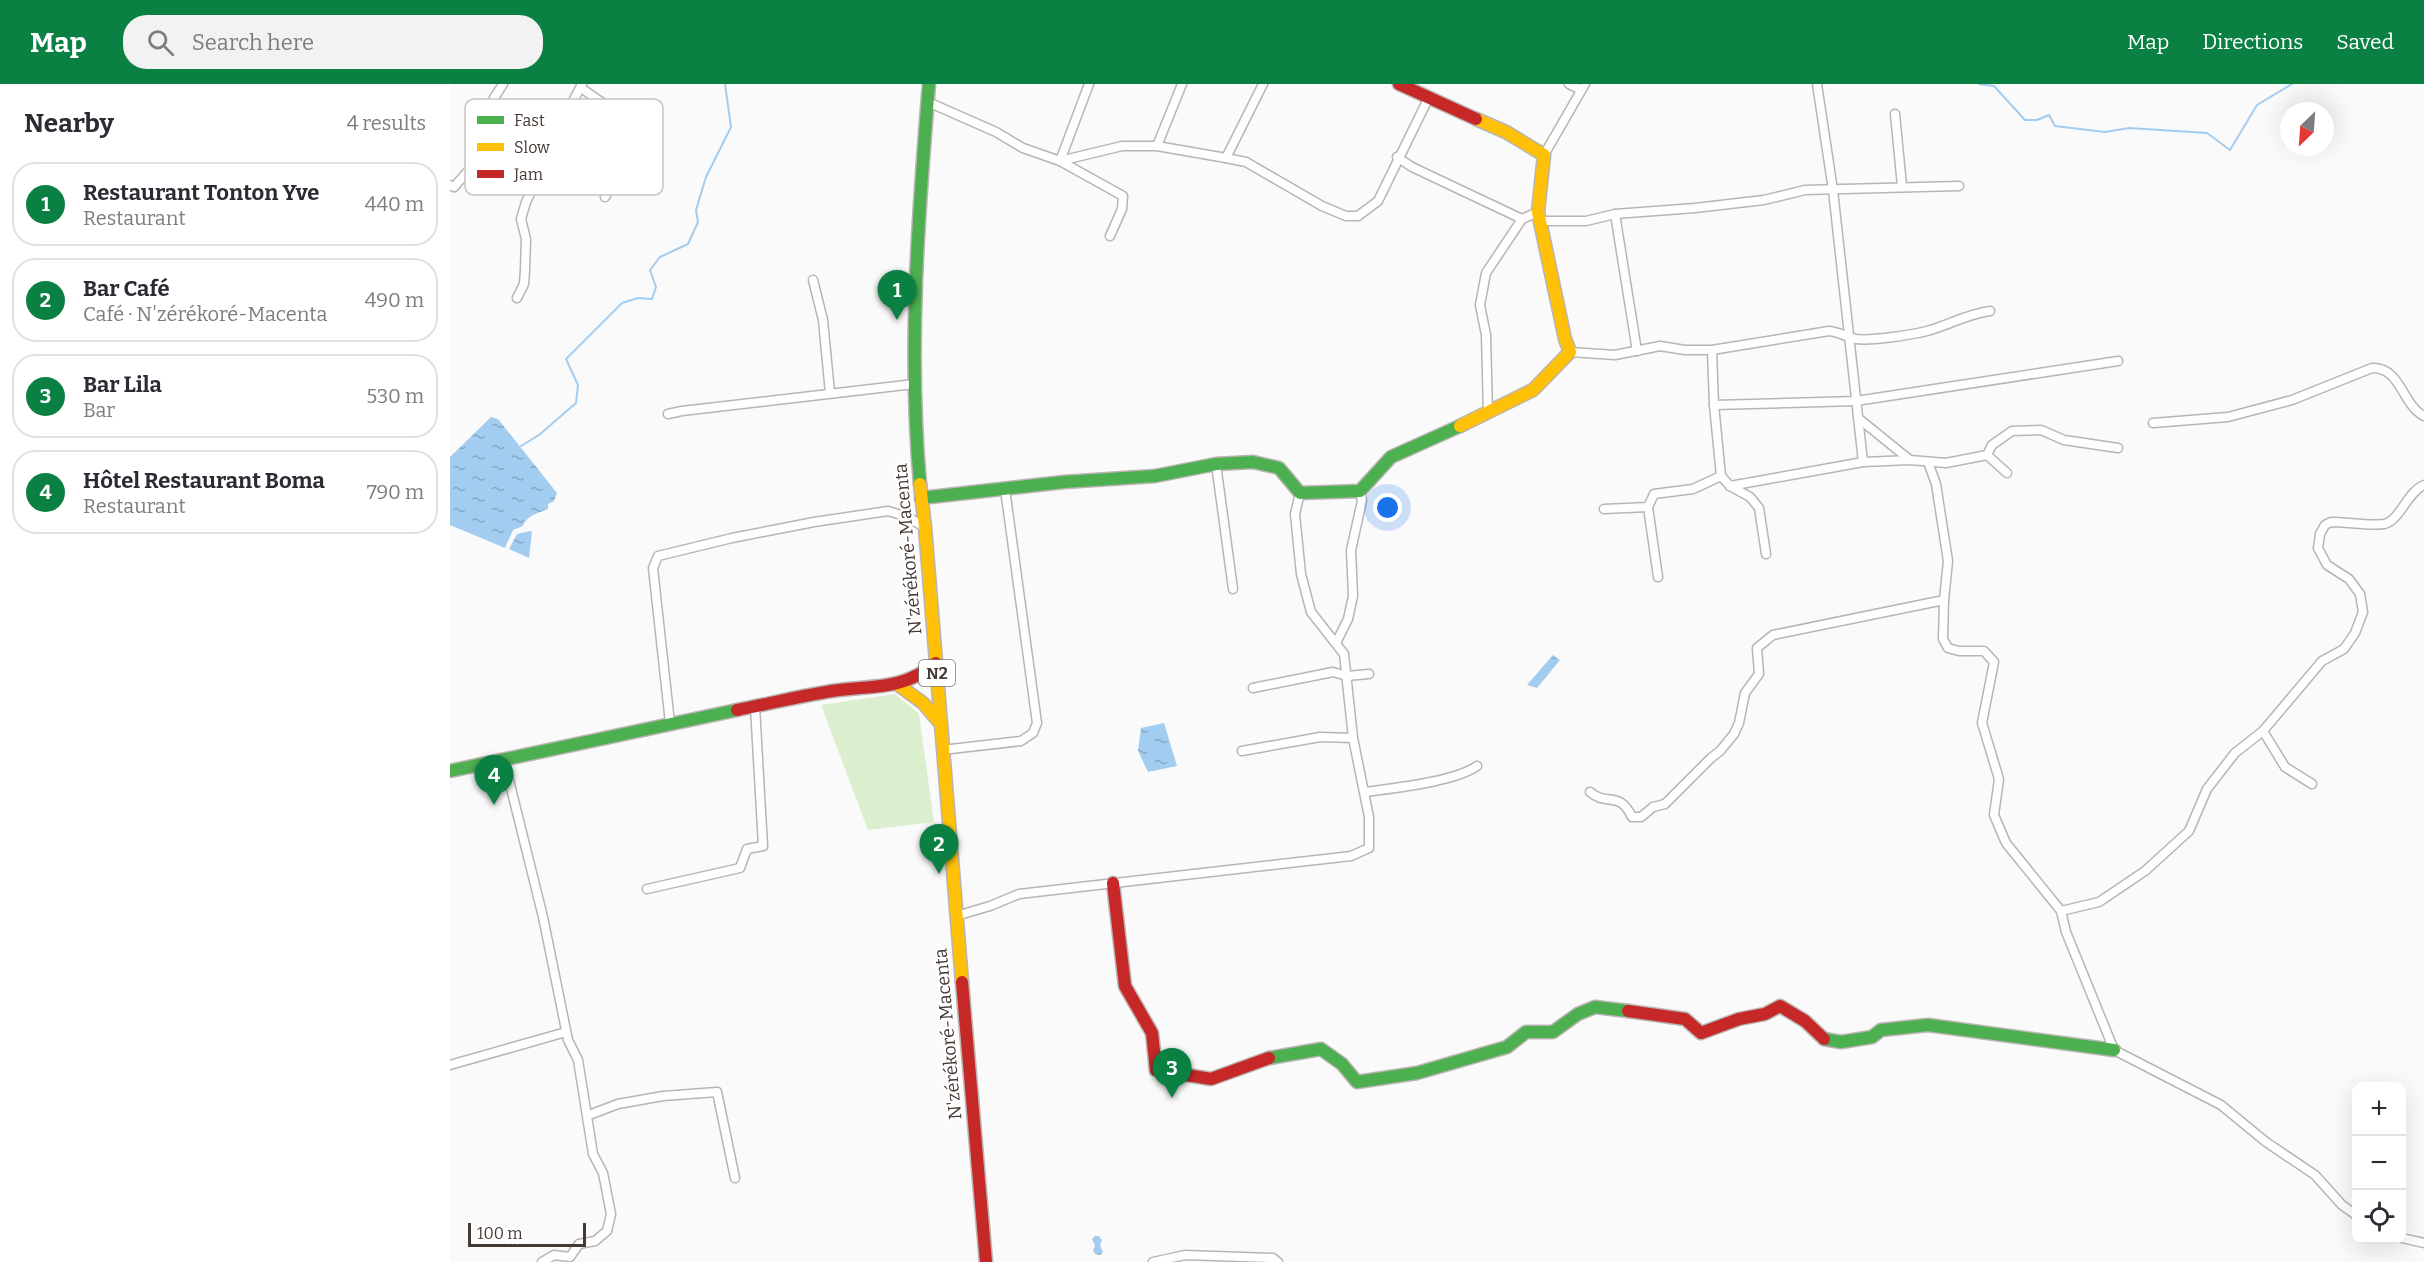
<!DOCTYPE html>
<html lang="en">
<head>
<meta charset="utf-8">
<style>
  :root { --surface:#fff; --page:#f2f2f3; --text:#2b2b33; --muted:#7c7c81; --line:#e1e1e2; --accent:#0b8043 }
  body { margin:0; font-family:Bitter,serif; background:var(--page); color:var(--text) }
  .controls { position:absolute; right:18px; bottom:18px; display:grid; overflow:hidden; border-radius:12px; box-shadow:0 6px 24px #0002 }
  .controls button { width:54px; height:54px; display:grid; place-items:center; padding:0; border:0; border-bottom:2px solid var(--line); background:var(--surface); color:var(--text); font:30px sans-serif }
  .compass { position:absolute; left:1830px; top:18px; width:54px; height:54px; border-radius:50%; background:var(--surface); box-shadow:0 6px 24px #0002; rotate:205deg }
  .scale { position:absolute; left:18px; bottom:15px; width:118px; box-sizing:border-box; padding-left:6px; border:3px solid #463832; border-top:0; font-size:16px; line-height:21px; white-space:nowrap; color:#463832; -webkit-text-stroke:4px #fff; paint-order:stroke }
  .you { position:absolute; left:938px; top:424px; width:21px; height:21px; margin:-15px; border:4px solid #fff; border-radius:50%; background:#1a73e8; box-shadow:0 0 0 9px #1a73e833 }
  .badge { display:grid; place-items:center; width:39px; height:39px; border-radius:50%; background:var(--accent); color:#fff; font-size:20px; font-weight:700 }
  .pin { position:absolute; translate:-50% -50px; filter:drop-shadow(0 2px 3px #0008) }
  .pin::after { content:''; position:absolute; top:32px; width:21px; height:18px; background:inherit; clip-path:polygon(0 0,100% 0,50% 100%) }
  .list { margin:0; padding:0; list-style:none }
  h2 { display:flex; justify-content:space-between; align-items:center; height:78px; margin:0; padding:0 24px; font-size:26px }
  h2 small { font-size:20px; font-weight:400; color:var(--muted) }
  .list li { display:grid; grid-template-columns:39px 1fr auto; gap:18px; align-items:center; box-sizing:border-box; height:84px; margin:0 12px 12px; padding:0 12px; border:2px solid var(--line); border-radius:24px }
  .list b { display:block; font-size:22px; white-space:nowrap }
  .list p { margin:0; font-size:20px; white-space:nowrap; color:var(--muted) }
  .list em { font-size:20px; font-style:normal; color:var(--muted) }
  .icon { flex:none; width:33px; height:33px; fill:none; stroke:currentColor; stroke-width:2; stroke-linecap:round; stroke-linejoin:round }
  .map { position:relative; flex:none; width:1974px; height:1178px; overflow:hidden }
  header { display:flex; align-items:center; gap:36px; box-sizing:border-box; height:84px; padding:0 30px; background:var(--accent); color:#fff }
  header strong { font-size:28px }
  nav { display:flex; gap:33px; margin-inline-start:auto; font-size:21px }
  .search { width:420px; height:54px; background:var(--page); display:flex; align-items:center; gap:15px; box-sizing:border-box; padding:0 21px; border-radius:24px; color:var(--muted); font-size:22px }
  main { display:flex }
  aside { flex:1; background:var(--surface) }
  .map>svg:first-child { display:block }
</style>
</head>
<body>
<header>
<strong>Map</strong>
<div class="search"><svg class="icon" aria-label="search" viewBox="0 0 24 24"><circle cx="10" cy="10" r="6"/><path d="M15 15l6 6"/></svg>Search here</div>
<nav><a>Map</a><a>Directions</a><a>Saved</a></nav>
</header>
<main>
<aside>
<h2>Nearby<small>4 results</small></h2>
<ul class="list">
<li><span class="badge">1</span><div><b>Restaurant Tonton Yve</b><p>Restaurant</p></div><em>440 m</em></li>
<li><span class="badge">2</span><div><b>Bar Café</b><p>Café · N'zérékoré-Macenta</p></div><em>490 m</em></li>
<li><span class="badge">3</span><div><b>Bar Lila</b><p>Bar</p></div><em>530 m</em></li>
<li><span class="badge">4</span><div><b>Hôtel Restaurant Boma</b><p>Restaurant</p></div><em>790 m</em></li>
</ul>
</aside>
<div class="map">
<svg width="1974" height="1178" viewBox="0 0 1974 1178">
  <defs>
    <pattern id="water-ripples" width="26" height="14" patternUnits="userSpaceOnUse" patternTransform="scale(1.5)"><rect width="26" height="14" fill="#a2cdf0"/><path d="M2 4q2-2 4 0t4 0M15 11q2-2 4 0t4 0" fill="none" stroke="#86a7c3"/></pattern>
  </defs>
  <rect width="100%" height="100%" fill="#fafafa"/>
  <polygon fill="#dbefce" points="445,610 469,630 484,738 418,746 371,621"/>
  <g fill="url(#water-ripples)">
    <path d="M 41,333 L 48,335 L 107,409 L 104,417 L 98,420 L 98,425 C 88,429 76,432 73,442 L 63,446 L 55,464 L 0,441 L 0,373 Z"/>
    <polygon points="80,447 82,448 79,474 59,465 67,450"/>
    <polygon points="1103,571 1110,576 1087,604 1077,601"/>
    <polygon points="714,639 727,682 698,688 688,667 691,644"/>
    <polygon points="645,1152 649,1152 652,1156 650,1161 653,1168 650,1171 645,1170 643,1166 645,1162 642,1155"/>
  </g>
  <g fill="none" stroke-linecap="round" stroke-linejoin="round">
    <g stroke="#a2cdf0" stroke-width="2">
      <polyline points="1529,0 1544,2 1575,36 1587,36 1599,31 1605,42 1655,48 1679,44 1757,49 1780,66 1807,21 1842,0"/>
      <polyline points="71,362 89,351 126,319 128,301 116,275 172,219 188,214 202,215 206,203 200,186 210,173 238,160 248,138 246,126 256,93 281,43 275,0"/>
    </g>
    <defs>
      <g id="street">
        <polyline points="1119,0 1131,6"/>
        <polyline points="1367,0 1383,106 1413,378"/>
        <polyline points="131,4 183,40 188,46 186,59 155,113"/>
        <polyline points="478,18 546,48 573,64 610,77 639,0"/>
        <polyline points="1445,30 1452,102"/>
        <polyline points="707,62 732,0"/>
        <polyline points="1094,71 1135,0"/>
        <polyline points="947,73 962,83 1072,135"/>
        <polyline points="776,74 813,0"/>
        <polyline points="610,77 672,62 707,62 776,74 796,78 872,122 896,132 908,132 928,117 979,13"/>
        <polyline points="610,77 673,112 672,125 660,152"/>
        <polyline points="0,101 4,103 19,86 44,14 53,0"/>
        <polyline points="1165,130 1187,267"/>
        <polyline points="1090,137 1136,137 1165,130 1245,124 1314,116 1355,106 1509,102"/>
        <polyline points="363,196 373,236 380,309"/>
        <polyline points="67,214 74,200 75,186 76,155 71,135 76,118 93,84 99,62 132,0"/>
        <polyline points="1262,266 1264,321 1271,392 1280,402 1300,413 1309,424 1316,470"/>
        <path d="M 1120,268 L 1165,271 L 1210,262 L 1235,266 L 1262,266 L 1379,247 C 1390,248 1396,253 1406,255 C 1421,257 1461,251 1477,247 C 1499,241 1517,230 1540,227"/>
        <polyline points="1264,321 1406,317 1668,277"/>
        <polyline points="218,330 232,327 464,300"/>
        <polyline points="1038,330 1036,251 1030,221 1036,189 1072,135 1088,128"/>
        <polyline points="1408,334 1460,376"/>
        <path d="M 1703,339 L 1778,333 L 1842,316 L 1922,284 C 1951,283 1952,321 1974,332"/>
        <polyline points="1537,371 1542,361 1562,347 1591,346 1614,356 1668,364"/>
        <polyline points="1478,378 1486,400 1498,477 1494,516 1493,555 1498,564 1509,567 1534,567 1544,578 1532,639 1549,695 1544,731 1556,759 1611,827 1616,848 1664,966 1771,1021 1816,1058 1865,1091 1892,1121 1906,1131"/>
        <polyline points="766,380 783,505"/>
        <polyline points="1280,402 1413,378 1460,376 1496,379 1537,371 1557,389"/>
        <polyline points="1198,423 1208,493"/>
        <polyline points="1154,425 1198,423 1204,410 1243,405 1271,392"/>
        <polyline points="886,559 898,535 903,512 901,466 912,417 910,407"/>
        <polyline points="803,604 883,588 897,592 919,590"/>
        <polyline points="220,639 203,484 208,472 282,454 364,438 438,427 458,433 474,443"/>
        <polyline points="1813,647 1835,683 1862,700"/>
        <polyline points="492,666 571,657 583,649 587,639 555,405"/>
        <polyline points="792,667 870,653 903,654"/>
        <polyline points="54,676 93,833 118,956 128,976 143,1070 153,1089 161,1130 157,1147 145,1157 129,1160 120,1173 104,1171 92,1178"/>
        <path d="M 915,708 C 944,704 1004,698 1027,682"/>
        <path d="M 1140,708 C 1158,723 1169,706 1182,733 L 1191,733 L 1203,723 L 1215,720 L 1261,674 L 1270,667 L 1284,650 L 1289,639 L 1295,609 L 1309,590 L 1307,564 L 1323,551 L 1494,516"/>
        <polyline points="197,805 290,784 297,765 313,762 305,623"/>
        <path d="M 1611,827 L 1649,818 L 1695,787 L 1739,747 L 1757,705 L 1785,669 L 1813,647 L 1872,577 L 1894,565 L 1905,549 L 1913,528 L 1910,510 L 1899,495 L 1877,481 L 1868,464 L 1870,450 L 1875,441 L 1881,438 C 1897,438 1920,442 1934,440 C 1950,437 1957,408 1974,401"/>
        <polyline points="506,832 540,822 569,810 901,772 919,764 919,733 903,654 894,570 861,528 851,490 845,430 850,409"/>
        <polyline points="0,981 116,948"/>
        <polyline points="139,1031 168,1020 213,1012 267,1008 285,1094"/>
        <polyline points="1952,1154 1974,1159"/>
        <polyline points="703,1178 735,1171 823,1174 828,1178"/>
      </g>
      <g id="fast">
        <path d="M 470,400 C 458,267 468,133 479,0"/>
        <polyline points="471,414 614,398 705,392 766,380 803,378 829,384 850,409 910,407 941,373 1010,342"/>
        <polyline points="0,687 287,626"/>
        <polyline points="1374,955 1391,958 1422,953 1431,946 1478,941 1664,966"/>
        <polyline points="819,974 871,965 892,980 907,998 967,989 1057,963 1076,948 1103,948 1128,930 1145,923 1178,927"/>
      </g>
      <g id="slow">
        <polyline points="1010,342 1083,306 1120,268 1115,255 1088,128 1094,71 1056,48 1026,35"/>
        <polyline points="470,400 475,443 512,898"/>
        <polyline points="447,600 473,619 490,639"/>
      </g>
      <g id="jam">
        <polyline points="949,0 1026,35"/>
        <path d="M 287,626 C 318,620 350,612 382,607 C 422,601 452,607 486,579"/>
        <polyline points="663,799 675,902 702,949 706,986 761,995 819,974"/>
        <polyline points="512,898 536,1178"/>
        <polyline points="1178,927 1235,935 1251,949 1289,935 1315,930 1330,922 1355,937 1374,955"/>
      </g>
    </defs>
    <use href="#street" stroke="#bab4b2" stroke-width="11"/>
    <use href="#fast" stroke="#bab4b2" stroke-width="15"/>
    <use href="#slow" stroke="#bab4b2" stroke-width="15"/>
    <use href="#jam" stroke="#bab4b2" stroke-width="15"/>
    <use href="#street" stroke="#fefefe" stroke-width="8"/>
    <use href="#fast" stroke="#4caf50" stroke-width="12"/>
    <use href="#slow" stroke="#ffc107" stroke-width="12"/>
    <use href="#jam" stroke="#c62828" stroke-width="12"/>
  </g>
  <g text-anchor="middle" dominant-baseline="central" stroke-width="4.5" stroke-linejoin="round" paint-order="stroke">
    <rect fill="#fff" stroke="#7e7470" stroke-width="1.5" x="469" y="576" width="36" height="26" rx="4.5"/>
    <g font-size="16" font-weight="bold" fill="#463832">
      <text x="487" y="589">N2</text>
    </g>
    <g font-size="18" fill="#463832" stroke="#fff">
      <text transform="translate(458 465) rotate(-95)">N'zérékoré-Macenta</text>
      <text transform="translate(498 950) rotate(-95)">N'zérékoré-Macenta</text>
    </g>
  </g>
  <rect x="15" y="15" width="198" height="96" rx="9" fill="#fff" stroke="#c8c3c2" stroke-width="1.5"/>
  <rect x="27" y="32" width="27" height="8" fill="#4caf50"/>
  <rect x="27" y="59" width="27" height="8" fill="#ffc107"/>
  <rect x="27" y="86" width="27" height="8" fill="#c62828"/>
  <g font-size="16" fill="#463832">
    <text x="64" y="42">Fast</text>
    <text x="64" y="69">Slow</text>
    <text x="64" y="96">Jam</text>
  </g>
</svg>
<div class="controls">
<button>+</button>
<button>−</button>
<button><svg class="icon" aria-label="locate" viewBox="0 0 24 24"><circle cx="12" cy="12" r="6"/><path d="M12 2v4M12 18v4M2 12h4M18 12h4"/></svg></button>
</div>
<svg class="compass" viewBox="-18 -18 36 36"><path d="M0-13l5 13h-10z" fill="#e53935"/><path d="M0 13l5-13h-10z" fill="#7c7c81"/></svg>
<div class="scale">100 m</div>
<div class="you"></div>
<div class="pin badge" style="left:447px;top:236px">1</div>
<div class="pin badge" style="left:489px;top:790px">2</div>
<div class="pin badge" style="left:722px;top:1014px">3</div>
<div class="pin badge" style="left:44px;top:721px">4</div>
</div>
</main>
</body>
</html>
